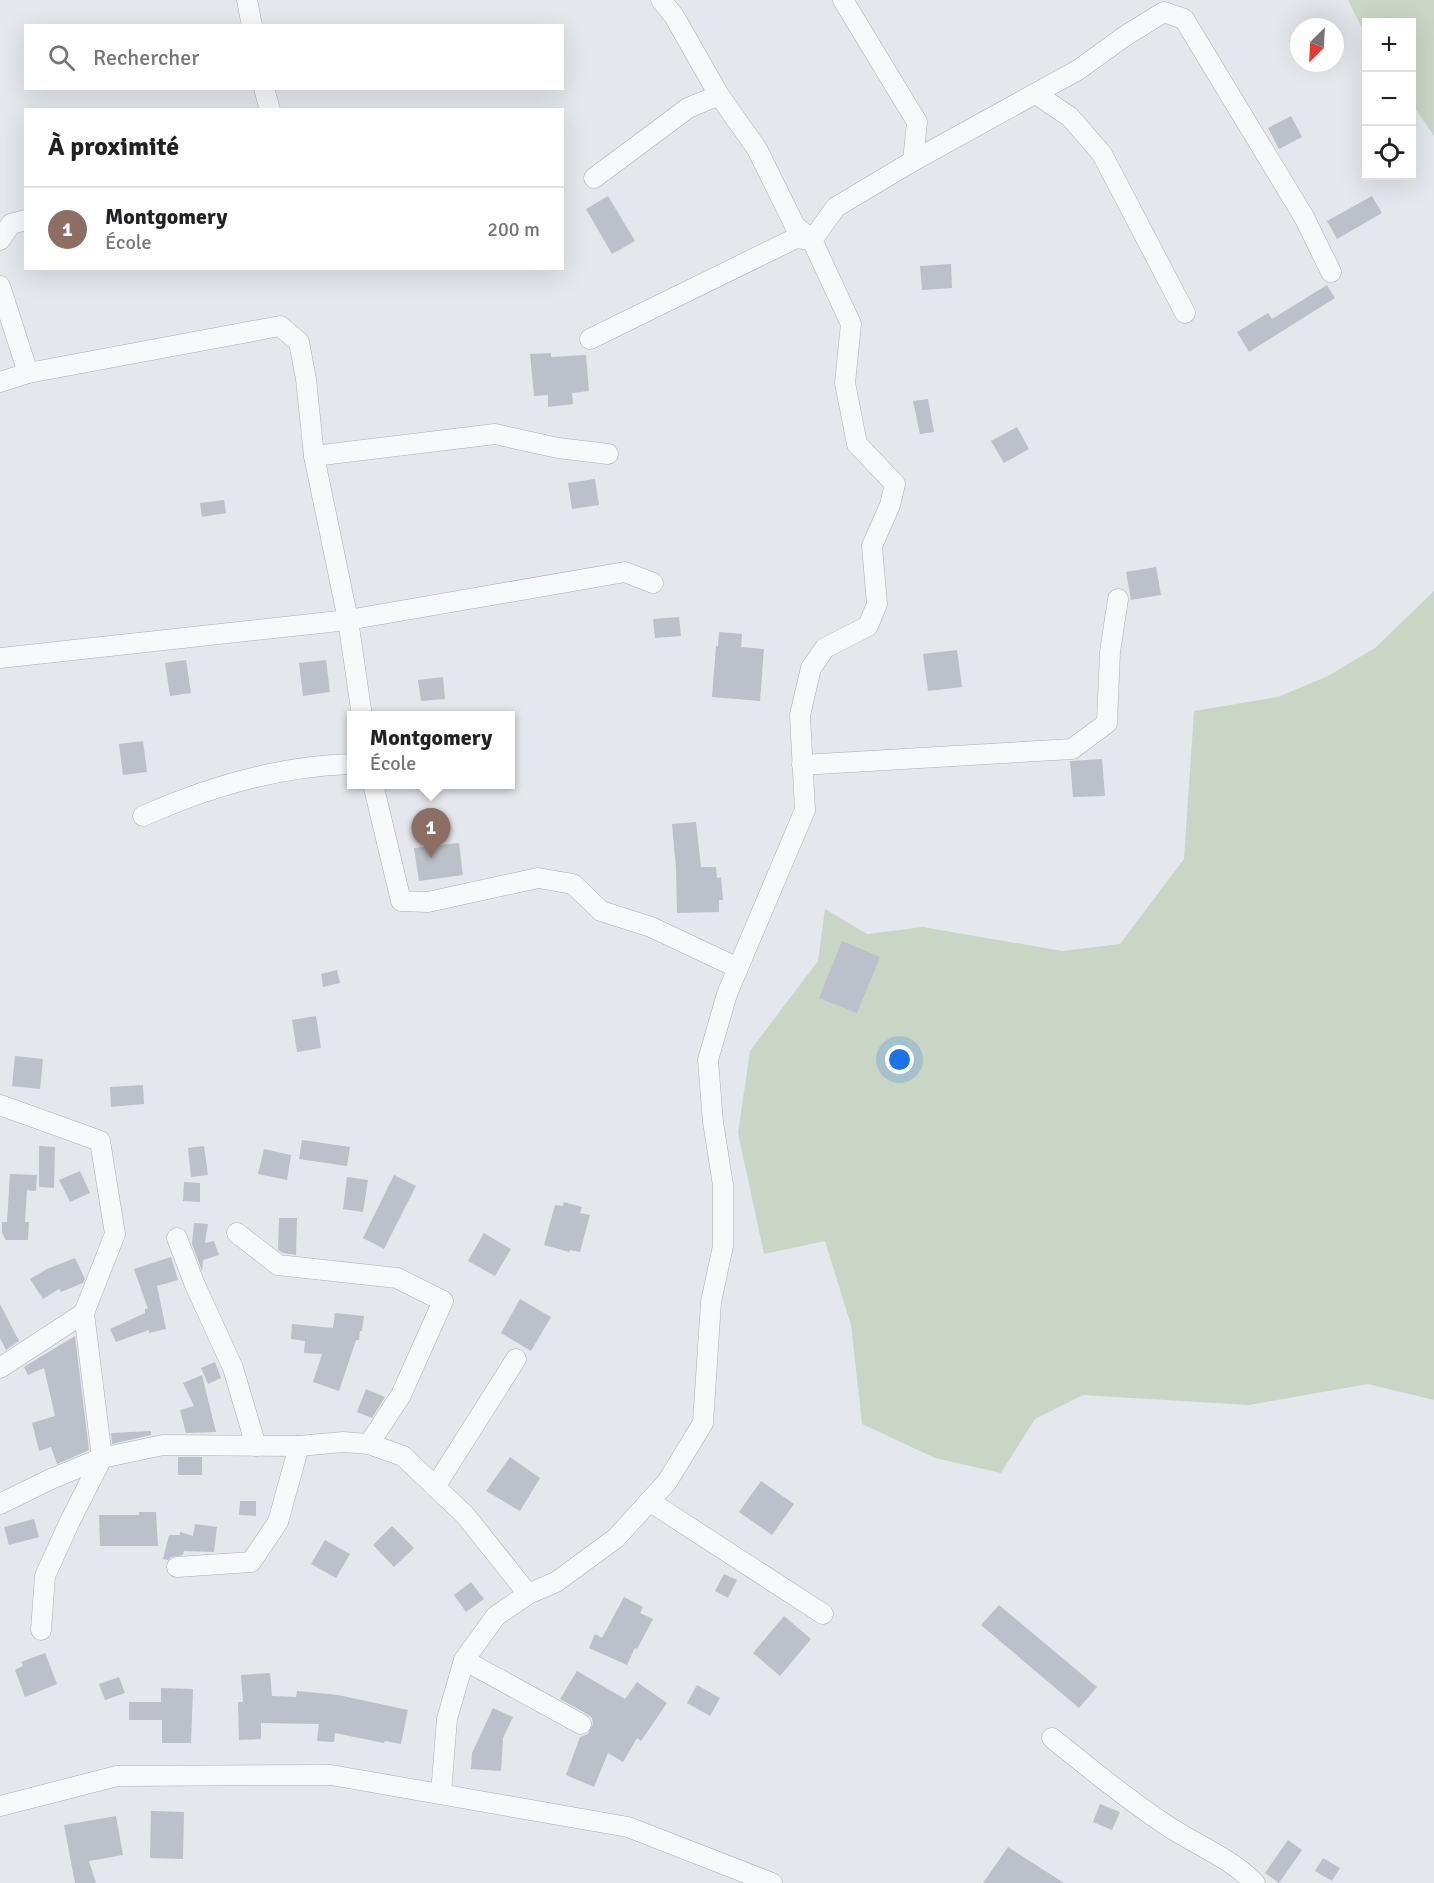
<!DOCTYPE html>
<html lang="fr">
<head>
<meta charset="utf-8">
<style>
  :root { --surface:#fff; --page:#f2f2f2; --text:#202124; --muted:#757577; --line:#e0e0e0; --accent:#d1495b }
  body { margin:0; font-family:Signika,sans-serif; background:var(--page); color:var(--text) }
  .controls { position:absolute; right:18px; top:18px; display:grid; overflow:hidden; border-radius:0px; box-shadow:0 6px 24px #0002 }
  .controls button { width:54px; height:54px; display:grid; place-items:center; padding:0; border:0; border-bottom:2px solid var(--line); background:var(--surface); color:var(--text); font:30px sans-serif }
  .compass { position:absolute; left:1290px; top:18px; width:54px; height:54px; border-radius:50%; background:var(--surface); box-shadow:0 6px 24px #0002; rotate:204deg }
  .you { position:absolute; left:900px; top:1060px; width:21px; height:21px; margin:-15px; border:4px solid #fff; border-radius:50%; background:#1a73e8; box-shadow:0 0 0 9px #1a73e833 }
  .badge { display:grid; place-items:center; width:39px; height:39px; border-radius:50%; background:var(--accent); color:#fff; font-size:20px; font-weight:700 }
  .pin { position:absolute; translate:-50% -50px; filter:drop-shadow(0 2px 3px #0008) }
  .pin::after { content:''; position:absolute; top:32px; width:21px; height:18px; background:inherit; clip-path:polygon(0 0,100% 0,50% 100%) }
  .popup { position:absolute; left:347px; top:711px; width:168px; height:78px; box-sizing:border-box; display:grid; place-content:center; border-radius:0px; background:var(--surface); filter:drop-shadow(0 2px 4px #0005); font-size:20px; white-space:nowrap; color:var(--muted) }
  .popup b { font-size:22px; color:var(--text) }
  .popup::after { content:''; position:absolute; left:50%; top:100%; margin-left:-12px; border:12px solid transparent; border-top-color:var(--surface) }
  .list { margin:0; padding:0; list-style:none }
  h2 { display:flex; justify-content:space-between; align-items:center; height:78px; margin:0; padding:0 24px; font-size:26px }
  h2 small { font-size:20px; font-weight:400; color:var(--muted) }
  .list li { display:grid; grid-template-columns:39px 1fr auto; gap:18px; align-items:center; box-sizing:border-box; height:84px; padding:0 24px; border-top:2px solid var(--line) }
  .list b { display:block; font-size:22px; white-space:nowrap }
  .list p { margin:0; font-size:20px; white-space:nowrap; color:var(--muted) }
  .list em { font-size:20px; font-style:normal; color:var(--muted) }
  .icon { flex:none; width:33px; height:33px; fill:none; stroke:currentColor; stroke-width:2; stroke-linecap:round; stroke-linejoin:round }
  .map { position:relative; flex:none; width:1434px; height:1883px; overflow:hidden }
  .search { position:absolute; background:var(--surface); box-shadow:0 6px 24px #0002; left:24px; top:24px; width:540px; height:66px; display:flex; align-items:center; gap:15px; box-sizing:border-box; padding:0 21px; border-radius:0px; color:var(--muted); font-size:22px }
  .panel { position:absolute; background:var(--surface); box-shadow:0 6px 24px #0002; left:24px; top:108px; width:540px; height:162px; border-radius:0px }
  .map>svg:first-child { display:block }
</style>
</head>
<body>
<div class="map">
<svg width="1434" height="1883" viewBox="0 0 1434 1883">
  <rect width="100%" height="100%" fill="#e4e7ec"/>
  <g fill="#c9d6c5">
    <polygon points="1348,0 1434,0 1434,136 1412,104 1412,22 1366,22 1366,36"/>
    <polygon points="1434,591 1434,1400 1368,1384 1249,1405 1083,1395 1035,1419 1001,1473 935,1458 862,1424 851,1325 825,1241 764,1254 738,1133 750,1051 818,961 825,909 867,934 923,927 1062,951 1120,944 1184,859 1194,711 1278,697 1328,676 1375,648"/>
  </g>
  <g fill="#bbc0ca">
    <polygon points="1291,116 1302,137 1279,149 1268,128"/>
    <polygon points="608,196 635,241 612,254 586,209"/>
    <polygon points="1372,196 1382,213 1337,239 1327,221"/>
    <polygon points="951,264 952,288 922,290 920,266"/>
    <polygon points="1327,285 1335,298 1249,352 1237,332 1268,313 1272,319"/>
    <polygon points="551,353 551,357 586,355 589,391 572,393 573,404 548,407 548,395 534,396 530,354"/>
    <polygon points="928,399 934,432 920,434 913,401"/>
    <polygon points="1017,427 1029,449 1004,463 991,441"/>
    <polygon points="595,479 599,505 572,509 568,483"/>
    <polygon points="224,500 226,513 202,517 200,503"/>
    <polygon points="1156,567 1161,595 1131,600 1126,572"/>
    <polygon points="679,617 681,636 655,638 653,619"/>
    <polygon points="719,632 742,634 741,647 764,649 760,701 712,697 716,646 718,646"/>
    <polygon points="957,650 962,687 928,691 923,654"/>
    <polygon points="186,660 191,693 170,696 165,663"/>
    <polygon points="326,660 330,692 303,696 299,663"/>
    <polygon points="443,677 445,699 421,701 418,680"/>
    <polygon points="143,741 147,772 123,775 119,744"/>
    <polygon points="1102,759 1105,796 1073,797 1070,761"/>
    <polygon points="696,822 701,867 716,867 717,878 721,877 723,900 719,900 719,912 677,913 676,868 672,824"/>
    <polygon points="459,843 463,875 419,881 414,848"/>
    <polygon points="842,941 880,957 857,1013 819,998"/>
    <polygon points="337,970 340,983 323,987 321,974"/>
    <polygon points="316,1016 321,1048 297,1052 292,1020"/>
    <polygon points="15,1056 43,1059 40,1089 12,1086"/>
    <polygon points="143,1085 144,1104 111,1107 110,1087"/>
    <polygon points="302,1140 350,1147 347,1166 299,1159"/>
    <polygon points="39,1146 55,1147 54,1188 39,1187"/>
    <polygon points="204,1146 208,1175 191,1177 188,1148"/>
    <polygon points="264,1149 291,1155 287,1180 258,1174"/>
    <polygon points="80,1171 90,1193 70,1202 59,1180"/>
    <polygon points="10,1174 37,1175 36,1191 27,1190 25,1222 29,1222 28,1240 6,1240 2,1233 2,1222 7,1222"/>
    <polygon points="394,1175 416,1186 384,1249 363,1238"/>
    <polygon points="347,1177 368,1180 363,1212 343,1209"/>
    <polygon points="184,1182 200,1183 200,1202 183,1201"/>
    <polygon points="564,1202 582,1207 580,1213 590,1215 580,1252 570,1250 569,1252 544,1245 555,1205 563,1206"/>
    <polygon points="279,1218 297,1218 296,1255 283,1253 278,1250"/>
    <polygon points="194,1223 208,1224 205,1243 214,1241 219,1255 203,1260 202,1271 192,1244"/>
    <polygon points="484,1233 511,1249 495,1276 468,1261"/>
    <polygon points="171,1257 178,1280 157,1286 166,1329 149,1333 149,1330 116,1342 110,1329 145,1313 145,1309 148,1309 134,1269"/>
    <polygon points="75,1258 85,1279 83,1283 61,1292 59,1289 43,1299 30,1279 47,1269"/>
    <polygon points="520,1299 551,1317 531,1351 501,1333"/>
    <polygon points="0,1304 19,1341 6,1350 0,1338"/>
    <polygon points="335,1313 364,1316 362,1331 360,1331 359,1340 356,1340 339,1391 313,1382 322,1354 304,1353 305,1341 291,1339 292,1324 333,1328"/>
    <polygon points="75,1336 89,1450 57,1464 51,1447 39,1451 32,1423 55,1416 44,1368 28,1375 24,1367"/>
    <polygon points="215,1362 221,1378 208,1384 201,1368"/>
    <polygon points="202,1375 216,1432 186,1433 180,1410 194,1406 183,1383"/>
    <polygon points="366,1389 385,1397 372,1418 357,1412"/>
    <polygon points="151,1431 151,1435 112,1444 111,1433"/>
    <rect x="178" y="1457" width="24" height="18"/>
    <polygon points="510,1457 540,1478 520,1511 486,1491"/>
    <polygon points="761,1481 794,1504 772,1535 739,1512"/>
    <polygon points="240,1501 256,1501 256,1516 239,1515"/>
    <polygon points="139,1512 156,1512 158,1546 100,1546 99,1515 139,1515"/>
    <polygon points="34,1519 39,1537 9,1545 4,1527"/>
    <polygon points="195,1524 217,1527 214,1552 184,1551 183,1555 171,1557 168,1560 163,1559 169,1535 180,1535 180,1532 193,1536"/>
    <polygon points="392,1526 414,1548 394,1567 373,1545"/>
    <polygon points="325,1540 350,1554 336,1578 311,1564"/>
    <polygon points="724,1574 737,1580 728,1598 715,1591"/>
    <polygon points="471,1582 484,1599 466,1612 454,1595"/>
    <polygon points="624,1597 643,1607 640,1613 653,1619 637,1649 635,1648 627,1665 589,1648 595,1634 602,1638"/>
    <polygon points="999,1605 1097,1687 1079,1708 981,1625"/>
    <polygon points="784,1616 811,1639 780,1676 753,1653"/>
    <polygon points="45,1653 57,1684 25,1697 15,1670 23,1666 21,1662"/>
    <polygon points="577,1671 625,1699 637,1682 667,1703 641,1741 637,1738 623,1762 608,1753 594,1787 566,1775 580,1737 588,1734 593,1724 592,1718 587,1714 560,1699"/>
    <polygon points="270,1673 272,1696 296,1697 297,1691 338,1695 408,1710 401,1744 385,1741 384,1743 335,1733 334,1742 317,1741 319,1724 261,1723 261,1739 239,1740 238,1702 243,1702 241,1675"/>
    <polygon points="119,1677 125,1693 105,1700 99,1684"/>
    <polygon points="697,1685 720,1698 710,1716 687,1703"/>
    <polygon points="161,1688 193,1689 191,1743 162,1743 162,1720 129,1720 129,1702 161,1702"/>
    <polygon points="493,1708 513,1717 503,1738 501,1771 471,1769 472,1753"/>
    <polygon points="1100,1804 1120,1812 1112,1830 1093,1822"/>
    <polygon points="151,1811 184,1812 183,1859 150,1858"/>
    <polygon points="116,1816 123,1855 89,1861 96,1883 75,1883 64,1825"/>
    <polygon points="1288,1840 1302,1850 1279,1883 1265,1873"/>
    <polygon points="1008,1847 1064,1883 983,1883"/>
    <polygon points="1323,1858 1340,1868 1332,1881 1315,1871"/>
  </g>
  <g fill="none" stroke-linecap="round" stroke-linejoin="round">
    <defs>
      <g id="minor">
        <polyline points="247,0 252,26"/>
        <polyline points="843,0 917,122 913,161"/>
        <polyline points="264,88 270,110"/>
        <polyline points="1036,94 1070,117 1102,154 1185,313"/>
        <polyline points="594,178 688,108 719,95"/>
        <polyline points="0,240 11,224 26,220"/>
        <polyline points="0,286 28,373 280,326 299,342 306,379 314,456 348,620 362,716"/>
        <polyline points="590,339 796,238 812,240 836,207 913,161 1078,70 1125,36 1164,12 1184,19 1304,217 1331,272"/>
        <polyline points="0,382 28,373"/>
        <polyline points="314,456 495,434 558,448 608,454"/>
        <polyline points="0,658 348,620 625,572 653,583"/>
        <polyline points="802,765 1072,749 1107,723 1110,652 1118,599"/>
        <polyline points="373,784 401,901 428,902 538,878 573,884 601,911 651,927 738,968"/>
        <path d="M 143,816 C 208,787 280,766 352,764"/>
        <polyline points="0,1105 100,1141 115,1234 84,1313 102,1458 70,1521 45,1576 41,1630"/>
        <polyline points="237,1233 278,1265 397,1278 443,1301 401,1395 369,1444"/>
        <polyline points="177,1238 195,1285 233,1368 256,1446"/>
        <polyline points="0,1368 84,1313"/>
        <polyline points="435,1487 516,1359"/>
        <polyline points="649,1501 823,1614"/>
        <polyline points="0,1504 51,1479 102,1458 163,1445 299,1446 343,1442 369,1444 403,1456 465,1515 528,1594"/>
        <polyline points="177,1567 251,1562 278,1522 299,1446"/>
        <polyline points="464,1660 581,1724"/>
        <path d="M 1052,1738 C 1089,1768 1126,1798 1166,1825 C 1196,1845 1229,1857 1255,1883"/>
        <polyline points="441,1793 447,1719 464,1660 496,1616 528,1594 556,1582 616,1538 667,1482 703,1423 711,1302 723,1246 723,1185 713,1122 708,1060 727,994 805,810 800,715 811,668 825,648 868,626 877,604 872,546 890,505 895,484 857,444 845,383 851,324 812,240 795,226 757,149 719,95 674,16 661,0"/>
        <polyline points="0,1806 117,1776 331,1775 628,1827 772,1883"/>
      </g>
    </defs>
    <use href="#minor" stroke="#a9aeb7" stroke-width="21"/>
    <use href="#minor" stroke="#f7f8fa" stroke-width="20"/>
  </g>
</svg>
<div class="controls">
<button>+</button>
<button>−</button>
<button><svg class="icon" aria-label="locate" viewBox="0 0 24 24"><circle cx="12" cy="12" r="6"/><path d="M12 2v4M12 18v4M2 12h4M18 12h4"/></svg></button>
</div>
<svg class="compass" viewBox="-18 -18 36 36"><path d="M0-13l5 13h-10z" fill="#e53935"/><path d="M0 13l5-13h-10z" fill="#757577"/></svg>
<div class="you"></div>
<div class="pin badge" style="left:431px;top:858px;background:#8d6e63">1</div>
<div class="popup"><b>Montgomery</b>École</div>
<div class="search"><svg class="icon" aria-label="search" viewBox="0 0 24 24"><circle cx="10" cy="10" r="6"/><path d="M15 15l6 6"/></svg>Rechercher</div>
<section class="panel">
<h2>À proximité<small></small></h2>
<ul class="list">
<li><span class="badge" style="background:#8d6e63">1</span><div><b>Montgomery</b><p>École</p></div><em>200 m</em></li>
</ul>
</section>
</div>
</body>
</html>
